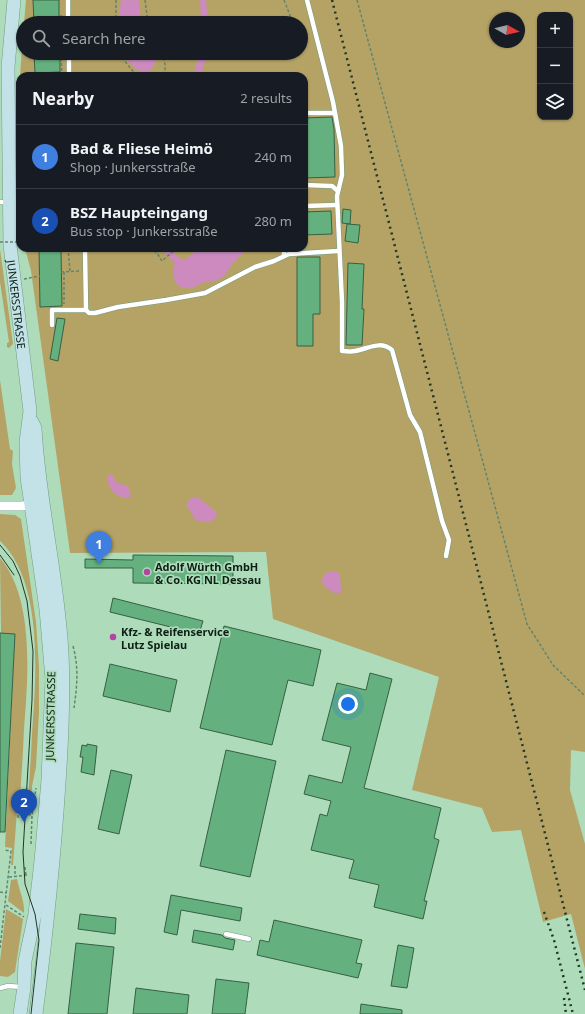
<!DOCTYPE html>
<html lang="en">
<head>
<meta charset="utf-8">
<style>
  :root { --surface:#171b24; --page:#242831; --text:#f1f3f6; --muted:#9ea1a6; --line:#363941; --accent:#b244a2 }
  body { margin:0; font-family:"Noto Sans",sans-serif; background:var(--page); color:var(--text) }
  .controls { position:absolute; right:12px; top:12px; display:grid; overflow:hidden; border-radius:8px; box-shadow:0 1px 3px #0004 }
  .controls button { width:36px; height:36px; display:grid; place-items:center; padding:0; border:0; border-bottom:1px solid var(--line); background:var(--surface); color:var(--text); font:20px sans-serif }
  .compass { position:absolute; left:489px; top:12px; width:36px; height:36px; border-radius:50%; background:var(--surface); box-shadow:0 1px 3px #0004; rotate:98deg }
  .you { position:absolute; left:348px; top:704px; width:14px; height:14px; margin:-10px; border:3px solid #fff; border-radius:50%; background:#1a73e8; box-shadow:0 0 0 6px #1a73e833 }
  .badge { display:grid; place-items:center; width:26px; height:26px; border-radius:50%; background:var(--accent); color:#fff; font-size:13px; font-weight:700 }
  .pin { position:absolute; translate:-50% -33px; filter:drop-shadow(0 1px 2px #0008) }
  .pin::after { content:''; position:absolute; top:21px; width:14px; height:12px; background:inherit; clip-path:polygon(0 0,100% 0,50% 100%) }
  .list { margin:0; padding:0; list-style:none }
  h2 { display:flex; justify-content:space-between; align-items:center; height:52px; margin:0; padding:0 16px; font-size:17px }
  h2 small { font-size:13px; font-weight:400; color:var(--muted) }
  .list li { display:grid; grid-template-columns:26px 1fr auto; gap:12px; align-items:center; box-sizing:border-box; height:64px; padding:0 16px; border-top:1px solid var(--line) }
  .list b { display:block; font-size:15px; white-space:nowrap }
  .list p { margin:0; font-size:13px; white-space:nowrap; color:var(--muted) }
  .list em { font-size:13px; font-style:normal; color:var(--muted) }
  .icon { flex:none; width:22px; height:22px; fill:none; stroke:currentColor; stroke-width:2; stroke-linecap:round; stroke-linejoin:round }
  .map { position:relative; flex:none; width:585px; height:1014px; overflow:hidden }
  .search { position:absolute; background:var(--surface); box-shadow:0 1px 3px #0004; left:16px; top:16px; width:292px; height:44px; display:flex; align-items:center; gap:10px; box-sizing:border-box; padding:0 14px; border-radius:22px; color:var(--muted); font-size:15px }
  .panel { position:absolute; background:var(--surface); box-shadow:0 1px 3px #0004; left:16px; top:72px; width:292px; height:180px; border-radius:12px }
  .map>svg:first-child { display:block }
</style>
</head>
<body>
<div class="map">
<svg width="585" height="1014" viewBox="0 0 585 1014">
  <rect width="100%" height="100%" fill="#aedcbb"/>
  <g fill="#b5a366" fill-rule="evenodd">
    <path d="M 26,0 L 585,0 L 585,752 L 571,750 L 570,790 L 585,844 L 585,969 L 571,914 L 543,922 L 521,830 L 492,832 L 482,808 L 412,790 L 439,677 L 273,619 L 266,552 L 70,553 L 31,271 L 25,248 L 304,248 L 304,76 L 20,76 L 23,33 L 23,53 L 301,53 L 301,23 L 24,23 ZM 540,15 L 570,15 L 570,117 L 540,117 ZM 495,18 L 519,18 L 519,42 L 495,42 Z"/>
    <polygon points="0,249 13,344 9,348 7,347 7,343 9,342 0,282"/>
    <polygon points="0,380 10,449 13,451 12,464 16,488 12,495 0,495"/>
    <path d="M 0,514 L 15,515 L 21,519 L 36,622 L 39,667 L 39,712 L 36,767 L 32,786 L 30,812 L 27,812 C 29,786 31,759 32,733 C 36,678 44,582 0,541 Z"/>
    <path d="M 0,558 C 35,599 28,679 24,729 C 23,756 21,784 19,811 L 17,811 L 13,865 L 11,865 L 12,848 L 5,847 L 15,634 L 1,633 Z"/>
    <path d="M 17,879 C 19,890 25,902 24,913 L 8,901 L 11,880 Z"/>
    <polygon points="6,909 23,919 15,972 8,977 0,976 0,961"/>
  </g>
  <g fill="#cc8abf">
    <path d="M 121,0 L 138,0 C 142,8 139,15 141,23 L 118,23 Z"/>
    <polygon points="200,0 206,0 208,23 201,23"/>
    <path d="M 122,53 L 155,53 C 157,61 155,65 149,71 C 136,74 129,62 122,53 Z"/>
    <polygon points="200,53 208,53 200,76 193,76"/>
    <path d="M 160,248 L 169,248 L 179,258 L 182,259 L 186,259 L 200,248 L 246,248 C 243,255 237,258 232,264 C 229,268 227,273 223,277 C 217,281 211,281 205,282 C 200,283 196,287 191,288 C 174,290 171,276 175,263 Z"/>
    <path d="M 110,474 L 112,475 L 117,483 L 128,486 L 131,496 L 129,498 C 115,497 109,490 107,477 Z"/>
    <path d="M 194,497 L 199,498 L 216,512 L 217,515 C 212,525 203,523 194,519 L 192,513 L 186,505 L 190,499 Z"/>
    <polygon points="336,571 340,575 341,591 340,593 334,593 322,584 323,576 328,572"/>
  </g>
  <g fill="#65b07f" stroke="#366044">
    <polygon points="33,0 59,0 59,23 34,23"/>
    <polygon points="34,53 60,53 60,72 35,73"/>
    <polygon points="332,117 334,129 335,177 304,178 304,118"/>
    <polygon points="343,209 351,210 350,224 342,223"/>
    <polygon points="331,211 332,234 304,235 304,212"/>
    <polygon points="347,224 360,225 358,243 345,241"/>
    <polygon points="39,248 61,248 62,306 40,307"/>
    <polygon points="297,257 320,257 320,314 313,314 313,346 297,346"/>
    <polygon points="348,263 364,264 362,309 364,309 362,345 346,345"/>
    <polygon points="57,318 65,319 58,361 50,359"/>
    <polygon points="133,555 233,556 233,584 133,583 133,568 85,568 85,559 133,560"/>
    <polygon points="113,598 203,621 199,634 110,612"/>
    <polygon points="224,626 321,650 313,686 288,680 272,745 200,728"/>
    <polygon points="0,633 15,634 5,832 0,832"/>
    <polygon points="110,664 177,680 170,712 103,696"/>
    <polygon points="370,673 392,679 364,788 441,808 434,838 439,840 424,901 427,901 423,919 374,907 379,885 349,878 354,860 311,850 320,814 327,816 331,801 304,794 309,775 342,783 351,747 322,740 337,683 366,690"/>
    <polygon points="87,744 97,746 94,775 81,772 83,757 80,757 82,745 87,746"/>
    <polygon points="226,750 276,761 250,877 200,866"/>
    <polygon points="111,770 132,775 119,834 98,829"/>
    <polygon points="171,895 242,908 240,921 181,910 177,935 164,932"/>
    <polygon points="80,914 116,918 115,934 78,929"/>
    <polygon points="274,920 362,940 356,963 362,964 358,978 257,955 260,940 269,942"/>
    <polygon points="194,930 222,935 225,938 235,940 233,950 192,942"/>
    <polygon points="76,943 114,947 107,1014 68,1014"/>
    <polygon points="398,945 414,948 407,988 391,986"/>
    <polygon points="216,979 249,983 245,1014 212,1014"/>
    <polygon points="136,988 189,995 187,1014 133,1014"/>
    <polygon points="361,1004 402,1010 402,1014 360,1014"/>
  </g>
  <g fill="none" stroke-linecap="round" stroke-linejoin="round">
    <defs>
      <g id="lane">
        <polyline points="68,0 68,23"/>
        <path d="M 307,0 L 333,102 L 341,146 L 342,175 L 337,196 L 342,302 L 342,351 C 346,351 351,352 355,351 C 368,349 380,340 392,350 L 410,415 L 420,432 L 442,521 L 449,540 L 446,556"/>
        <polyline points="69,53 69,76"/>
        <polyline points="304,113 335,113"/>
        <polyline points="304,185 332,186 338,191"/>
        <polyline points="0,202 20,203"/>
        <polyline points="304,206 337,205"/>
        <polyline points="284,248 284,256"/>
        <polyline points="86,310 89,313 95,313 118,307 166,300 205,293 255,267 274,261 289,254 338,251"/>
        <polyline points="52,325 52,310 86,310 85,248"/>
        <polyline points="226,934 249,939"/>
        <polyline points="0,988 8,986 22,987"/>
      </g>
      <polyline id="street" points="0,506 22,506 36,504"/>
      <g id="secondary">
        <path id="s1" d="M 14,0 L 8,67 L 10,245 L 30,411 L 26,442 L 27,477 L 46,609 L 52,679 L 48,780 L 41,861 L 35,914 L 25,961 L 24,987 L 20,1014"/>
        <path d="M 32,422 L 35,428 C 39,503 58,577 62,653 C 64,696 62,739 59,783 C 54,860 46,937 36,1014"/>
      </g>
    </defs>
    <use href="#lane" stroke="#719c7e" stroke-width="5.5"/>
    <use href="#street" stroke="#719c7e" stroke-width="10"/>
    <use href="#secondary" stroke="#719c7e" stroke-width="14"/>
    <g stroke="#63846d" stroke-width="1.5" stroke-dasharray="3 2" stroke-linecap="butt">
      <polyline points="116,0 116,23"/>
      <polyline points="145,0 148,23"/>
      <polyline points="284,0 293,23"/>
      <polyline points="357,0 527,624 553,665 585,696"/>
      <polyline points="61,23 61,15 62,15"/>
      <polyline points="61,53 62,76"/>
      <polyline points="120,53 123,59 137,76"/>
      <path d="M 161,53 C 165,62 167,67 163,76"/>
      <polyline points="75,73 135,74"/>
      <polyline points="68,248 70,272"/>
      <polyline points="150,248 157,253 162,261 177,248"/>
      <polyline points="61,272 79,271"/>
      <polyline points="64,272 64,304"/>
      <polyline points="24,279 40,276"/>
      <path d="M 73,646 C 79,668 77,686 74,708"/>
      <polyline points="18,818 18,813 32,815"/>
      <polyline points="31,844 32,815 36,788"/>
      <polyline points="15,866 15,876"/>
      <polyline points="25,867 26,875"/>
      <polyline points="9,877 28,875"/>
      <polyline points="0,892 6,893"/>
      <polyline points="6,905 24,917"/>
      <polyline points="0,948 11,851 4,850"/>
    </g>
    <use href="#lane" stroke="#fff" stroke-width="4.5"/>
    <use href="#street" stroke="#fff" stroke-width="9"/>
    <use href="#secondary" stroke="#c3e2e8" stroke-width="13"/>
    <g stroke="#213627" stroke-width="1">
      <polyline points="0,545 13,561 20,576 27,601 33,651 32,700 23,852 25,884 35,914 39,940 31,1014"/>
      <polyline points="0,555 14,575"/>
    </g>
    <g stroke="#213627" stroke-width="2.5" stroke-dasharray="2 4" stroke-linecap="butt">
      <polyline points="332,0 585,990"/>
      <polyline points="544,912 554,940 573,1014"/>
      <polyline points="564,998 566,1014"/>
    </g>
    <polyline stroke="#63846d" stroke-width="1.5" stroke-dasharray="3 2" stroke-linecap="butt" points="0,242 20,242"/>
  </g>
  <g fill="#b244a2" stroke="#aedcbb" stroke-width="1.5">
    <circle cx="147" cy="572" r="4"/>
    <circle cx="113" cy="637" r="4"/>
  </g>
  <g text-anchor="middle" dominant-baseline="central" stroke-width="3.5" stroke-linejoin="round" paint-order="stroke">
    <g font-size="11" fill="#0e2014" stroke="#aedcbb">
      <text stroke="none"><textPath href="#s1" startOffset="305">JUNKERSSTRASSE</textPath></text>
      <text transform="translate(50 716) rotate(-89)">JUNKERSSTRASSE</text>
    </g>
    <g font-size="11" font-weight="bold" fill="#0e2014" stroke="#aedcbb" text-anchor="start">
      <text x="155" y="566">Adolf Würth GmbH<tspan x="155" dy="13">&amp; Co. KG NL Dessau</tspan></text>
      <text x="121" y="631">Kfz- &amp; Reifenservice<tspan x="121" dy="13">Lutz Spielau</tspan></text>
    </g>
  </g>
</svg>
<div class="controls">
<button>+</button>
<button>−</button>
<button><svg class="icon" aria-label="layers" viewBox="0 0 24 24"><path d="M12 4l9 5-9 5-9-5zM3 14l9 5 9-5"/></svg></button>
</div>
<svg class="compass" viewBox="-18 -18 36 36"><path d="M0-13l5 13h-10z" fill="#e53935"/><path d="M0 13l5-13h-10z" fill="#9ea1a6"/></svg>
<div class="you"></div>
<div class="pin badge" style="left:99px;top:564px;background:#3f7fe0">1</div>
<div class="pin badge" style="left:24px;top:822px;background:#1a4fb4">2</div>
<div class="search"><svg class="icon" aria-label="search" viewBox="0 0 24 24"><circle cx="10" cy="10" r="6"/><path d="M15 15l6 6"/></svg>Search here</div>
<section class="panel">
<h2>Nearby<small>2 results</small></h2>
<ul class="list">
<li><span class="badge" style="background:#3f7fe0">1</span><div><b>Bad &amp; Fliese Heimö</b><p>Shop · Junkersstraße</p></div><em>240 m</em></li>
<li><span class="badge" style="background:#1a4fb4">2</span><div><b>BSZ Haupteingang</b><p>Bus stop · Junkersstraße</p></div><em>280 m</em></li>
</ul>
</section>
</div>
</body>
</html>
